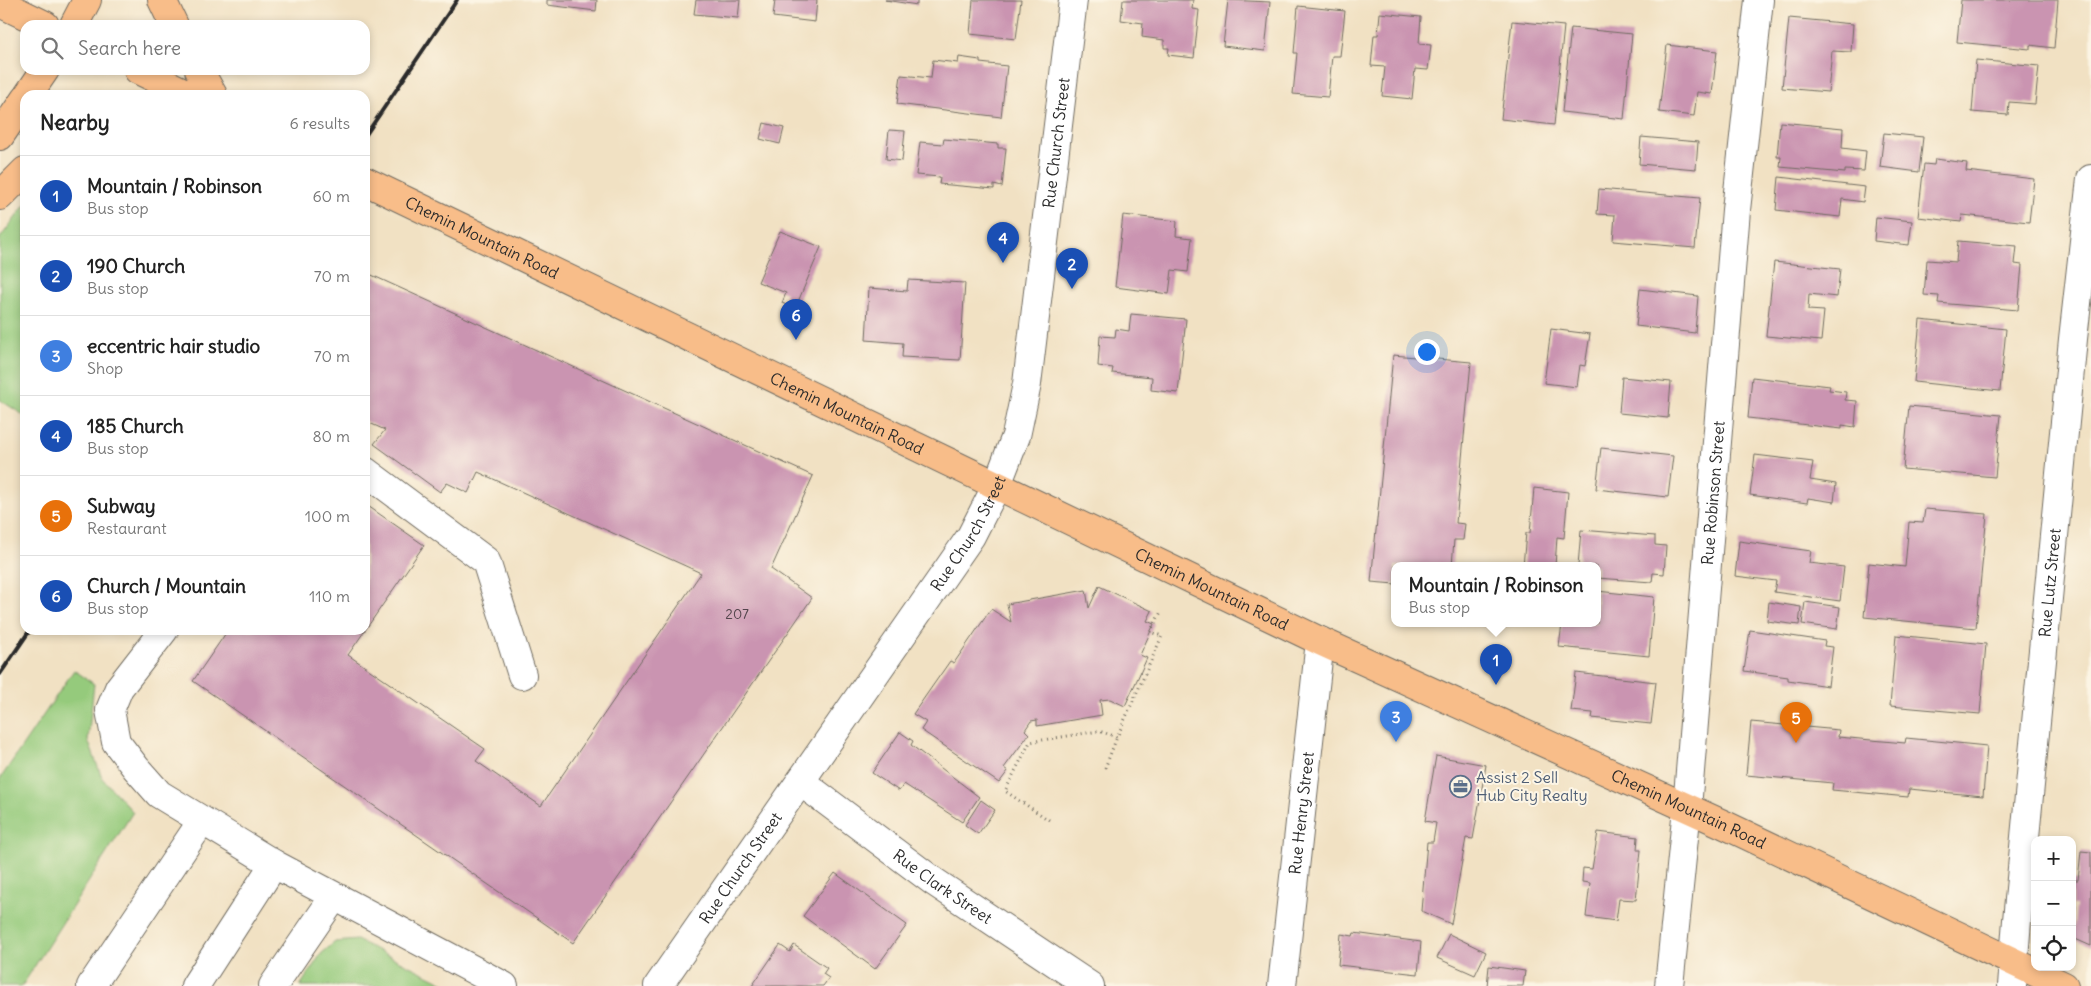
<!DOCTYPE html>
<html lang="en">
<head>
<meta charset="utf-8">
<style>
  :root { --surface:#fff; --page:#f6f6f6; --text:#222; --muted:#767676; --line:#e0e0e0; --accent:#db2777 }
  body { margin:0; font-family:Delius,sans-serif; background:var(--page); color:var(--text) }
  .controls { position:absolute; right:15px; bottom:15px; display:grid; overflow:hidden; border-radius:10px; box-shadow:0 2px 8px #0003 }
  .controls button { width:45px; height:45px; display:grid; place-items:center; padding:0; border:0; border-bottom:1px solid var(--line); background:var(--surface); color:var(--text); font:25px sans-serif }
  .you { position:absolute; left:1426px; top:351px; width:18px; height:18px; margin:-12px; border:4px solid #fff; border-radius:50%; background:#1a73e8; box-shadow:0 0 0 8px #1a73e833 }
  .badge { display:grid; place-items:center; width:32px; height:32px; border-radius:50%; background:var(--accent); color:#fff; font-size:16px; font-weight:700 }
  .pin { position:absolute; translate:-50% -41px; filter:drop-shadow(0 1px 2px #0008) }
  .pin::after { content:''; position:absolute; top:26px; width:18px; height:15px; background:inherit; clip-path:polygon(0 0,100% 0,50% 100%) }
  .popup { position:absolute; left:1391px; top:562px; width:210px; height:65px; box-sizing:border-box; display:grid; place-content:center; border-radius:10px; background:var(--surface); filter:drop-shadow(0 1px 4px #0005); font-size:16px; white-space:nowrap; color:var(--muted) }
  .popup b { font-size:19px; color:var(--text) }
  .popup::after { content:''; position:absolute; left:50%; top:100%; margin-left:-10px; border:10px solid transparent; border-top-color:var(--surface) }
  .list { margin:0; padding:0; list-style:none }
  h2 { display:flex; justify-content:space-between; align-items:center; height:65px; margin:0; padding:0 20px; font-size:21px }
  h2 small { font-size:16px; font-weight:400; color:var(--muted) }
  .list li { display:grid; grid-template-columns:32px 1fr auto; gap:15px; align-items:center; box-sizing:border-box; height:80px; padding:0 20px; border-top:1px solid var(--line) }
  .list b { display:block; font-size:19px; white-space:nowrap }
  .list p { margin:0; font-size:16px; white-space:nowrap; color:var(--muted) }
  .list em { font-size:16px; font-style:normal; color:var(--muted) }
  .icon { flex:none; width:28px; height:28px; fill:none; stroke:currentColor; stroke-width:2; stroke-linecap:round; stroke-linejoin:round }
  .map { position:relative; flex:none; width:2091px; height:986px; overflow:hidden }
  .search { position:absolute; background:var(--surface); box-shadow:0 2px 8px #0003; left:20px; top:20px; width:350px; height:55px; display:flex; align-items:center; gap:12px; box-sizing:border-box; padding:0 18px; border-radius:15px; color:var(--muted); font-size:19px }
  .panel { position:absolute; background:var(--surface); box-shadow:0 2px 8px #0003; left:20px; top:90px; width:350px; height:545px; border-radius:15px }
  .map>svg:first-child { display:block }
</style>
</head>
<body>
<div class="map">
<svg width="2091" height="986" viewBox="0 0 2091 986">
  <rect width="100%" height="100%" fill="#fcf5e5"/>
  <filter id="ink" filterUnits="userSpaceOnUse"><feTurbulence type="fractalNoise" baseFrequency=".02" numOctaves="2"/><feDisplacementMap in="SourceGraphic" scale="10" xChannelSelector="R" yChannelSelector="G"/><feConvolveMatrix kernelMatrix="1 2 1 2 8 2 1 2 1" color-interpolation-filters="sRGB"/></filter>
  <filter id="wash" filterUnits="userSpaceOnUse"><feTurbulence type="fractalNoise" baseFrequency=".0096" numOctaves="4" result="noise"/><feDisplacementMap in="SourceGraphic" scale="20" xChannelSelector="R" yChannelSelector="G"/><feGaussianBlur stdDeviation="1.12" result="paint"/><feColorMatrix in="noise" values="0 0 0 0 0 0 0 0 0 0 0 0 0 0 0 0 0 1.4 0 .05"/><feComposite in="paint" operator="in"/></filter>
  <g filter="url(#wash)">
    <rect width="100%" height="100%" fill="#f1e1c3"/>
    <g fill="#95ca7b" stroke="#607a53">
      <polygon points="25,205 25,416 0,400 0,238"/>
      <polygon points="74,670 94,684 88,740 102,778 133,812 22,986 0,986 0,779"/>
      <polygon points="357,940 450,986 300,986 321,954 335,942"/>
    </g>
    <g id="blocks">
      <g fill="#ca94b1">
        <polygon points="547,0 597,0 596,11 547,5"/>
        <polygon points="696,0 740,0 738,18 694,14"/>
        <polygon points="775,0 817,0 815,22 773,17"/>
        <polygon points="885,0 917,0 917,5"/>
        <polygon points="973,0 1021,0 1016,39 970,34"/>
        <polygon points="1123,0 1193,0 1192,9 1199,10 1194,58 1168,55 1169,48 1164,48 1164,40 1142,37 1143,23 1121,20"/>
        <polygon points="1228,0 1270,2 1265,51 1223,46"/>
        <polygon points="1961,0 2058,0 2054,48 2030,45 2030,49 1957,42"/>
        <polygon points="1298,6 1345,11 1340,56 1332,56 1328,97 1293,94 1297,53 1294,53"/>
        <polygon points="1380,13 1421,17 1419,44 1431,45 1428,70 1415,69 1412,99 1382,96 1385,67 1371,66 1374,35 1378,35"/>
        <polygon points="1789,18 1853,24 1851,52 1832,51 1828,92 1782,88"/>
        <polygon points="1512,21 1564,26 1554,125 1501,119"/>
        <polygon points="1571,28 1632,34 1624,119 1562,112"/>
        <polygon points="1667,45 1717,51 1712,94 1697,92 1694,116 1659,112"/>
        <polygon points="959,57 980,60 980,63 1007,66 1001,117 897,104 901,75 931,78 933,60 958,63"/>
        <polygon points="1976,60 2039,66 2035,104 2009,102 2008,115 1972,112"/>
        <polygon points="1780,122 1843,128 1842,148 1866,151 1864,171 1845,170 1845,173 1780,167 1781,157 1777,157"/>
        <polygon points="764,123 784,128 780,144 760,139"/>
        <polygon points="889,130 905,131 902,161 886,159"/>
        <polygon points="1884,133 1923,137 1919,172 1880,167"/>
        <polygon points="1641,137 1698,142 1696,169 1639,164"/>
        <polygon points="944,139 998,144 998,148 1006,148 1002,187 994,185 994,189 939,184 940,177 916,175 920,142 943,144"/>
        <polygon points="1935,159 1967,163 1966,171 2034,179 2029,222 1962,215 1961,222 1918,217 1924,164 1934,165"/>
        <polygon points="1779,177 1865,187 1863,202 1842,199 1840,217 1776,210"/>
        <polygon points="1599,189 1700,198 1695,248 1613,241 1615,215 1597,214"/>
        <polygon points="1123,215 1177,221 1176,236 1192,238 1188,272 1172,270 1169,294 1115,287"/>
        <polygon points="1876,217 1912,221 1909,245 1874,241"/>
        <polygon points="780,231 821,247 795,309 782,303 786,293 758,282"/>
        <polygon points="1958,241 2017,246 2015,264 2022,265 2018,310 1938,303 1939,296 1924,295 1927,260 1956,262"/>
        <polygon points="1774,262 1840,269 1837,297 1809,294 1808,310 1824,311 1821,341 1766,336"/>
        <polygon points="365,272 813,476 771,569 812,598 573,943 193,681 228,630 365,630 365,504 424,545 348,655 485,749 476,761 541,806 701,573 478,472 468,493 447,483 440,492 374,444 385,430 365,421"/>
        <polygon points="908,280 965,283 960,360 902,357 903,343 866,340 869,288 907,291"/>
        <polygon points="1640,289 1698,296 1695,333 1636,326"/>
        <polygon points="1131,314 1186,319 1178,393 1151,390 1152,377 1112,373 1113,368 1098,366 1100,336 1115,337 1116,329 1129,331"/>
        <polygon points="1920,320 2006,329 2000,391 1914,382"/>
        <polygon points="1551,329 1590,334 1585,366 1580,365 1577,387 1544,383"/>
        <polygon points="1393,355 1471,362 1456,523 1465,524 1463,540 1454,540 1452,566 1395,566 1395,584 1371,582"/>
        <polygon points="1622,377 1671,382 1668,418 1619,413"/>
        <polygon points="1752,377 1830,386 1829,390 1846,392 1845,400 1857,401 1855,427 1842,425 1842,429 1748,418"/>
        <polygon points="1909,406 2001,415 1995,477 1903,469"/>
        <polygon points="1601,448 1673,456 1668,497 1596,489"/>
        <polygon points="1755,455 1813,462 1810,480 1836,484 1834,502 1808,498 1807,503 1750,495"/>
        <polygon points="1534,488 1568,492 1564,538 1557,537 1555,566 1523,566 1526,533 1530,533"/>
        <polygon points="1925,509 1987,514 1976,628 1864,617 1869,563 1905,567 1909,522 1923,523"/>
        <polygon points="1581,530 1655,536 1655,545 1666,546 1664,574 1653,573 1652,582 1597,578 1597,566 1578,566"/>
        <polygon points="1739,541 1811,551 1809,563 1844,567 1840,601 1774,592 1776,581 1735,576"/>
        <polygon points="1099,586 1152,611 1147,621 1154,624 1140,655 1147,658 1125,706 1110,699 1100,700 1102,715 1037,726 1037,720 1031,721 1025,730 1029,734 1004,768 1008,771 999,783 921,730 926,722 913,714 950,661 954,663 991,609 1011,622 1007,604 1086,590 1089,608"/>
        <polygon points="1597,591 1654,597 1649,656 1559,647 1562,624 1597,624"/>
        <polygon points="1769,602 1801,607 1799,625 1767,621"/>
        <polygon points="1805,602 1840,607 1837,629 1802,624"/>
        <polygon points="1750,630 1825,641 1824,646 1833,647 1828,686 1788,680 1788,677 1744,671"/>
        <polygon points="1896,635 1986,644 1980,714 1890,706"/>
        <polygon points="1576,673 1656,682 1651,724 1592,718 1593,713 1571,711"/>
        <polygon points="1751,722 1839,730 1838,737 1905,743 1906,738 1987,746 1983,796 1909,789 1908,797 1832,790 1833,783 1746,775"/>
        <polygon points="900,732 913,741 911,745 979,797 962,822 904,784 899,791 872,773"/>
        <polygon points="1436,756 1486,765 1473,839 1466,838 1451,924 1421,911 1427,842 1433,842 1436,823 1425,821"/>
        <polygon points="981,800 995,810 978,834 965,825"/>
        <polygon points="1598,832 1638,837 1637,850 1641,850 1636,900 1619,899 1616,921 1586,917 1590,883 1582,882 1583,868 1592,869"/>
        <polygon points="2081,851 2091,852 2091,946 2073,938 2076,906 2072,906 2072,880 2078,880"/>
        <polygon points="835,873 907,925 875,969 803,916"/>
        <polygon points="1354,933 1421,942 1418,974 1338,965 1341,934 1353,936"/>
        <polygon points="1449,934 1486,952 1475,975 1437,958"/>
        <polygon points="780,945 790,952 794,945 827,968 823,974 829,978 823,986 752,986"/>
        <polygon points="1489,966 1525,971 1523,986 1487,986"/>
      </g>
    </g>
  </g>
  <g filter="url(#ink)">
    <use href="#blocks" fill-opacity="0" stroke="#706b60" stroke-width="1"/>
    <g fill="none" stroke-linecap="round" stroke-linejoin="round">
      <defs>
        <g id="minor">
          <polyline points="365,471 486,561 522,675"/>
          <polyline points="164,630 119,688 110,710 116,742 136,768 159,794 274,864 504,986"/>
          <path id="s1" d="M 801,782 L 933,881 L 1090,986"/>
          <polyline points="91,986 202,821"/>
          <polyline points="195,986 274,864"/>
          <polyline points="273,986 334,897"/>
          <path id="s2" d="M 658,986 L 971,536 L 997,485 L 1016,436 L 1027,384 L 1073,0"/>
          <path id="s3" d="M 1282,986 L 1320,641"/>
          <path id="s4" d="M 1669,986 L 1687,808 L 1736,210 L 1759,0"/>
          <path id="s5" d="M 2012,986 L 2017,920 L 2073,339 L 2091,179"/>
        </g>
        <g id="major">
          <polyline points="162,0 174,25"/>
          <polyline points="0,3 45,25"/>
          <polyline points="74,25 87,0"/>
          <polyline points="138,70 190,95"/>
          <polyline points="199,70 213,95"/>
          <polyline points="28,95 45,70"/>
          <polyline points="0,136 25,99"/>
          <path id="s6" d="M 365,181 L 1320,641 L 1725,825 L 2064,986"/>
          <polyline points="0,196 25,171"/>
        </g>
      </defs>
      <use href="#minor" stroke="#706b60" stroke-width="30"/>
      <use href="#major" stroke="#706b60" stroke-width="30"/>
      <g stroke="#706b60" stroke-width="3" stroke-dasharray="1 4" stroke-linecap="butt">
        <polyline points="1105,768 1117,737"/>
        <polyline points="1049,820 1005,791 1030,742 1099,731 1117,737 1162,636 1150,632 1162,610"/>
      </g>
      <use href="#minor" stroke="#fff" stroke-width="28"/>
      <use href="#major" stroke="#f8bd89" stroke-width="28"/>
      <g stroke="#2b2b2b" stroke-width="4">
        <polyline points="365,136 457,0"/>
        <polyline points="0,674 30,630"/>
      </g>
    </g>
  </g>
  <defs>
    <symbol id="office-ring" viewBox="-11 -11 22 22"><circle r="9.5" fill="#fcf5e5" stroke="#5c6f8a" stroke-width="1.5"/><path d="M-6-3h4V-5.5h4V-3h4V5H-6ZM-1-4.5V-3h2v-1.5ZM-6 0V1H6V0Z" fill="#5c6f8a"/></symbol>
  </defs>
  <g fill-rule="evenodd">
    <use href="#office-ring" x="1448" y="774" width="25" height="25"/>
  </g>
  <g text-anchor="middle" dominant-baseline="central" stroke-width="4" stroke-linejoin="round" paint-order="stroke">
    <g font-size="14" fill="#53454c">
      <text x="737" y="614">207</text>
    </g>
    <g font-size="16" fill="#2b2b2b" stroke="#fcf5e5">
      <text stroke="none"><textPath href="#s2" startOffset="954">Rue Church Street</textPath></text>
      <text stroke="none"><textPath href="#s6" startOffset="130">Chemin Mountain Road</textPath></text>
      <text stroke="none"><textPath href="#s6" startOffset="535">Chemin Mountain Road</textPath></text>
      <text stroke="none"><textPath href="#s4" startOffset="495">Rue Robinson Street</textPath></text>
      <text stroke="none"><textPath href="#s2" startOffset="549">Rue Church Street</textPath></text>
      <text stroke="none"><textPath href="#s5" startOffset="405">Rue Lutz Street</textPath></text>
      <text stroke="none"><textPath href="#s6" startOffset="940">Chemin Mountain Road</textPath></text>
      <text stroke="none"><textPath href="#s6" startOffset="1465">Chemin Mountain Road</textPath></text>
      <text stroke="none"><textPath href="#s3" startOffset="174">Rue Henry Street</textPath></text>
      <text stroke="none"><textPath href="#s2" startOffset="144">Rue Church Street</textPath></text>
      <text stroke="none"><textPath href="#s1" startOffset="176">Rue Clark Street</textPath></text>
    </g>
    <g font-size="16" fill="#4e5e75" stroke="#fcf5e5" text-anchor="start">
      <text x="1476" y="777">Assist 2 Sell<tspan x="1476" dy="18">Hub City Realty</tspan></text>
    </g>
  </g>
</svg>
<div class="controls">
<button>+</button>
<button>−</button>
<button><svg class="icon" aria-label="locate" viewBox="0 0 24 24"><circle cx="12" cy="12" r="6"/><path d="M12 2v4M12 18v4M2 12h4M18 12h4"/></svg></button>
</div>
<div class="you"></div>
<div class="pin badge" style="left:1496px;top:685px;background:#1a4fb4">1</div>
<div class="popup"><b>Mountain / Robinson</b>Bus stop</div>
<div class="pin badge" style="left:1072px;top:289px;background:#1a4fb4">2</div>
<div class="pin badge" style="left:1396px;top:742px;background:#3f7fe0">3</div>
<div class="pin badge" style="left:1003px;top:263px;background:#1a4fb4">4</div>
<div class="pin badge" style="left:1796px;top:743px;background:#e8710a">5</div>
<div class="pin badge" style="left:796px;top:340px;background:#1a4fb4">6</div>
<div class="search"><svg class="icon" aria-label="search" viewBox="0 0 24 24"><circle cx="10" cy="10" r="6"/><path d="M15 15l6 6"/></svg>Search here</div>
<section class="panel">
<h2>Nearby<small>6 results</small></h2>
<ul class="list">
<li><span class="badge" style="background:#1a4fb4">1</span><div><b>Mountain / Robinson</b><p>Bus stop</p></div><em>60 m</em></li>
<li><span class="badge" style="background:#1a4fb4">2</span><div><b>190 Church</b><p>Bus stop</p></div><em>70 m</em></li>
<li><span class="badge" style="background:#3f7fe0">3</span><div><b>eccentric hair studio</b><p>Shop</p></div><em>70 m</em></li>
<li><span class="badge" style="background:#1a4fb4">4</span><div><b>185 Church</b><p>Bus stop</p></div><em>80 m</em></li>
<li><span class="badge" style="background:#e8710a">5</span><div><b>Subway</b><p>Restaurant</p></div><em>100 m</em></li>
<li><span class="badge" style="background:#1a4fb4">6</span><div><b>Church / Mountain</b><p>Bus stop</p></div><em>110 m</em></li>
</ul>
</section>
</div>
</body>
</html>
